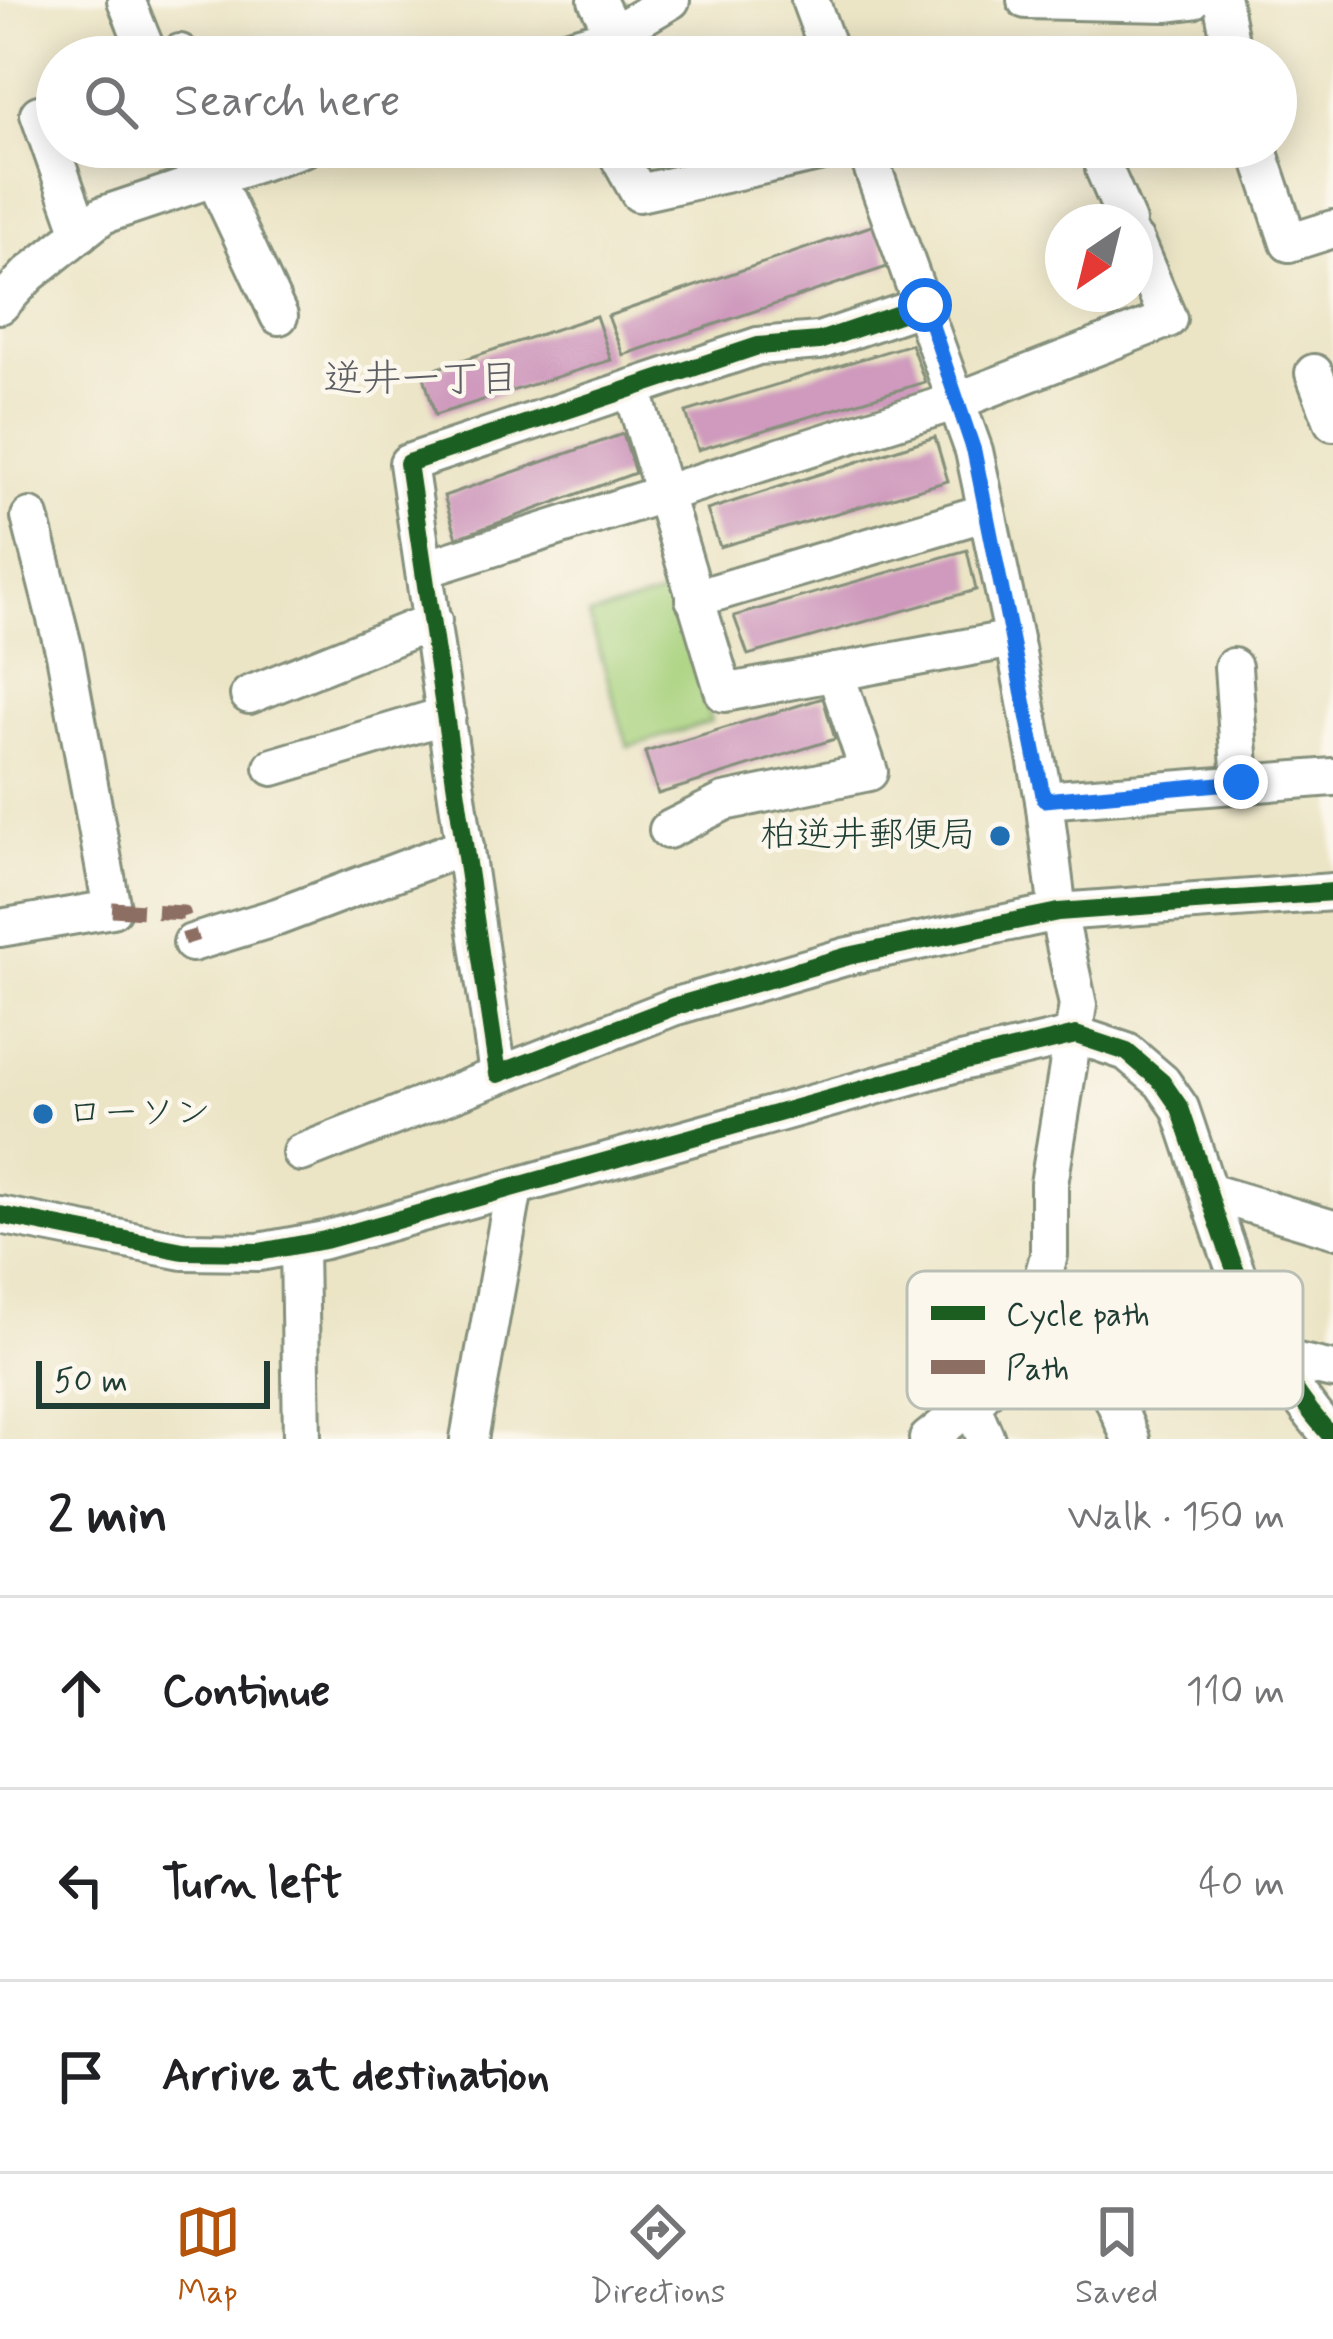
<!DOCTYPE html>
<html lang="en">
<head>
<meta charset="utf-8">
<style>
  :root { --surface:#fff; --page:#f6f6f6; --text:#202124; --muted:#757577; --line:#e0e0e0; --accent:#b45309 }
  body { margin:0; font-family:Mynerve,"Klee One",sans-serif; background:var(--page); color:var(--text) }
  .compass { position:absolute; left:1045px; top:204px; width:108px; height:108px; border-radius:50%; background:var(--surface); box-shadow:0 6px 30px #0003; rotate:215deg }
  .scale { position:absolute; left:36px; bottom:30px; width:234px; box-sizing:border-box; padding-left:12px; border:6px solid #1f3d34; border-top:0; font-size:33px; line-height:42px; white-space:nowrap; color:#1f3d34; -webkit-text-stroke:9px #fbf7ec; paint-order:stroke }
  .stop { position:absolute; width:36px; height:36px; margin:-27px; border:9px solid #1a73e8; border-radius:50%; background:#fff }
  .stop.end { background:#1a73e8; border-color:#fff; box-shadow:0 3px 12px #0008 }
  .list { margin:0; padding:0; list-style:none }
  h2 { display:flex; justify-content:space-between; align-items:center; height:156px; margin:0; padding:0 48px; font-size:51px }
  h2 small { font-size:39px; font-weight:400; color:var(--muted) }
  .list li { display:grid; grid-template-columns:78px 1fr auto; gap:36px; align-items:center; box-sizing:border-box; height:192px; padding:0 48px; border-top:3px solid var(--line) }
  .list b { display:block; font-size:45px; white-space:nowrap }
  .list em { font-size:39px; font-style:normal; color:var(--muted) }
  .icon { flex:none; width:66px; height:66px; fill:none; stroke:currentColor; stroke-width:2; stroke-linecap:round; stroke-linejoin:round }
  .map { position:relative; flex:none; width:1333px; height:1439px; overflow:hidden }
  .search { position:absolute; background:var(--surface); box-shadow:0 6px 30px #0003; left:36px; right:36px; top:36px; height:132px; display:flex; align-items:center; gap:30px; box-sizing:border-box; padding:0 42px; border-radius:66px; color:var(--muted); font-size:45px }
  .sheet { height:732px; background:var(--surface) }
  nav { display:flex; justify-content:space-around; align-items:center; box-sizing:border-box; height:168px; border-top:3px solid var(--line); background:var(--surface); font-size:33px; color:var(--muted) }
  nav a { display:grid; justify-items:center; gap:6px }
  nav .on { color:var(--accent) }
  .map>svg:first-child { display:block }
</style>
</head>
<body>
<div class="map">
<svg width="1333" height="1439" viewBox="0 0 1333 1439">
  <rect width="100%" height="100%" fill="#fbf7ec"/>
  <filter id="ink" filterUnits="userSpaceOnUse"><feTurbulence type="fractalNoise" baseFrequency=".00833" numOctaves="2"/><feDisplacementMap in="SourceGraphic" scale="24" xChannelSelector="R" yChannelSelector="G"/><feConvolveMatrix kernelMatrix="1 2 1 2 8 2 1 2 1" color-interpolation-filters="sRGB"/></filter>
  <filter id="wash" filterUnits="userSpaceOnUse"><feTurbulence type="fractalNoise" baseFrequency=".004" numOctaves="4" result="noise"/><feDisplacementMap in="SourceGraphic" scale="48" xChannelSelector="R" yChannelSelector="G"/><feGaussianBlur stdDeviation="2.7" result="paint"/><feColorMatrix in="noise" values="0 0 0 0 0 0 0 0 0 0 0 0 0 0 0 0 0 1.4 0 .05"/><feComposite in="paint" operator="in"/></filter>
  <g filter="url(#wash)">
    <rect width="100%" height="100%" fill="#ebe4c5"/>
    <polygon fill="#a8d27e" stroke="#648859" stroke-width="3" points="672,592 711,722 628,747 589,616"/>
    <g id="blocks">
      <g fill="#cf9abd">
        <polygon points="877,224 890,266 623,355 608,316"/>
        <polygon points="596,316 611,360 435,415 423,373"/>
        <polygon points="911,344 925,382 698,450 686,412"/>
        <polygon points="623,434 635,473 457,538 444,496"/>
        <polygon points="935,437 948,481 720,547 707,510"/>
        <polygon points="967,550 976,590 748,655 734,616"/>
        <polygon points="823,698 835,739 658,794 645,752"/>
      </g>
    </g>
  </g>
  <g filter="url(#ink)">
    <use href="#blocks" fill-opacity="0" stroke="#85907c" stroke-width="3"/>
    <g fill="none" stroke-linecap="round" stroke-linejoin="round">
      <defs>
        <g id="minor">
          <polyline points="126,0 149,57"/>
          <polyline points="597,0 613,33"/>
          <polyline points="810,0 831,57"/>
          <polyline points="1026,0 1168,3 1192,0"/>
          <polyline points="1222,0 1233,57"/>
          <polyline points="180,53 182,57"/>
          <polyline points="537,57 608,37 671,0"/>
          <polyline points="39,114 81,233"/>
          <polyline points="186,147 200,181"/>
          <polyline points="613,147 639,193 845,147"/>
          <polyline points="865,147 974,451 1016,648 1044,800 1058,912 1078,1005 1049,1184 1049,1255 1029,1328 1005,1369 979,1398 928,1439"/>
          <polyline points="1257,147 1289,243 1333,229"/>
          <polyline points="1104,169 1127,222"/>
          <polyline points="214,177 279,316"/>
          <polyline points="0,305 29,274 103,215 306,147"/>
          <polyline points="1314,373 1333,422"/>
          <polyline points="632,388 724,693 1013,639"/>
          <polyline points="425,569 957,401 1168,319 1135,241"/>
          <polyline points="694,599 987,512"/>
          <polyline points="1233,667 1241,782"/>
          <polyline points="249,695 433,621"/>
          <polyline points="273,767 447,715"/>
          <polyline points="1044,800 1333,777"/>
          <polyline points="668,830 724,802 869,772 835,672"/>
          <polyline points="0,928 112,909 65,654 30,517"/>
          <polyline points="192,943 277,917 465,846"/>
          <polyline points="498,1074 408,463 758,346 819,341 925,305"/>
          <polyline points="301,1153 673,1007 848,956 1058,912 1333,892"/>
          <polyline points="1209,1192 1333,1229"/>
          <path d="M 0,1215 L 183,1251 L 259,1252 L 325,1240 L 957,1063 L 1076,1035 L 1127,1052 L 1162,1082 L 1180,1108 C 1219,1220 1250,1350 1333,1438"/>
          <polyline points="299,1245 302,1439"/>
          <polyline points="1032,1316 1086,1336 1131,1439"/>
          <polyline points="1275,1357 1333,1370"/>
          <polyline points="971,1404 986,1439"/>
          <polyline points="469,1439 514,1188"/>
        </g>
      </defs>
      <use href="#minor" stroke="#85907c" stroke-width="42"/>
      <use href="#minor" stroke="#fff" stroke-width="36"/>
      <polyline stroke="#8d6e63" stroke-width="15" stroke-dasharray="30 15" stroke-linecap="butt" points="112,909 183,913 192,943"/>
      <defs>
        <g id="cycleway">
          <polyline points="925,305 819,341 758,346 408,463 498,1074 673,1007 848,956 1058,912 1333,892"/>
          <path d="M 0,1215 L 183,1251 L 259,1252 L 325,1240 L 957,1063 L 1076,1035 L 1127,1052 L 1162,1082 L 1180,1108 C 1219,1220 1250,1350 1333,1438"/>
        </g>
      </defs>
      <use href="#cycleway" stroke="#fbf7ec" stroke-width="26"/>
      <use href="#cycleway" stroke="#1b5e20" stroke-width="18"/>
    </g>
  </g>
  <g fill="none" stroke-linecap="round" stroke-linejoin="round" filter="url(#ink)">
    <polyline stroke="#1a73e8" stroke-width="15" points="925,305 974,451 1044,800 1241,782"/>
  </g>
  <g fill="#1f6fb2" stroke="#fbf7ec" stroke-width="4.5">
    <circle cx="1000" cy="836" r="12"/>
    <circle cx="43" cy="1114" r="12"/>
  </g>
  <g text-anchor="middle" dominant-baseline="central" stroke-width="9" stroke-linejoin="round" paint-order="stroke">
    <g font-size="36" fill="#1f3d34" stroke="#fbf7ec" text-anchor="end">
      <text x="976" y="836">柏逆井郵便局</text>
      <text x="67" y="1114" text-anchor="start">ローソン</text>
    </g>
    <g font-size="39" fill="#5d5e64" stroke="#fbf7ec">
      <text x="421" y="380">逆井一丁目</text>
    </g>
  </g>
  <rect x="907" y="1271" width="396" height="138" rx="18" fill="#fbf7ec" stroke="#b9bfb5" stroke-width="3"/>
  <rect x="931" y="1306" width="54" height="14" fill="#1b5e20"/>
  <rect x="931" y="1360" width="54" height="14" fill="#8d6e63"/>
  <g font-size="33" fill="#1f3d34">
    <text x="1006" y="1325">Cycle path</text>
    <text x="1006" y="1379">Path</text>
  </g>
</svg>
<svg class="compass" viewBox="-18 -18 36 36"><path d="M0-13l5 13h-10z" fill="#e53935"/><path d="M0 13l5-13h-10z" fill="#757577"/></svg>
<div class="scale">50 m</div>
<div class="stop" style="left:925px;top:305px"></div>
<div class="stop end" style="left:1241px;top:782px"></div>
<div class="search"><svg class="icon" aria-label="search" viewBox="0 0 24 24"><circle cx="10" cy="10" r="6"/><path d="M15 15l6 6"/></svg>Search here</div>
</div>
<section class="sheet">
<h2>2 min<small>Walk · 150 m</small></h2>
<ul class="list">
<li><svg class="icon" aria-label="ahead" viewBox="0 0 24 24"><path d="M12 20V5M6 11l6-6 6 6"/></svg><div><b>Continue</b></div><em>110 m</em></li>
<li><svg class="icon" aria-label="left" viewBox="0 0 24 24"><path d="M17 20v-9H6M10 6l-5 5 5 5"/></svg><div><b>Turn left</b></div><em>40 m</em></li>
<li><svg class="icon" aria-label="arrive" viewBox="0 0 24 24"><path d="M6 21V4h12l-3 4 3 4H6"/></svg><div><b>Arrive at destination</b></div></li>
</ul>
</section>
<nav>
<a class="on"><svg class="icon" aria-label="map" viewBox="0 0 24 24"><path d="M3 6l6-2 6 2 6-2v14l-6 2-6-2-6 2zM9 4v14M15 6v14"/></svg>Map</a>
<a><svg class="icon" aria-label="directions" viewBox="0 0 24 24"><path d="M12 3l9 9-9 9-9-9zM9 14v-3h6M13 9l2 2-2 2"/></svg>Directions</a>
<a><svg class="icon" aria-label="saved" viewBox="0 0 24 24"><path d="M7 4h10v16l-5-4-5 4z"/></svg>Saved</a>
</nav>
</body>
</html>
